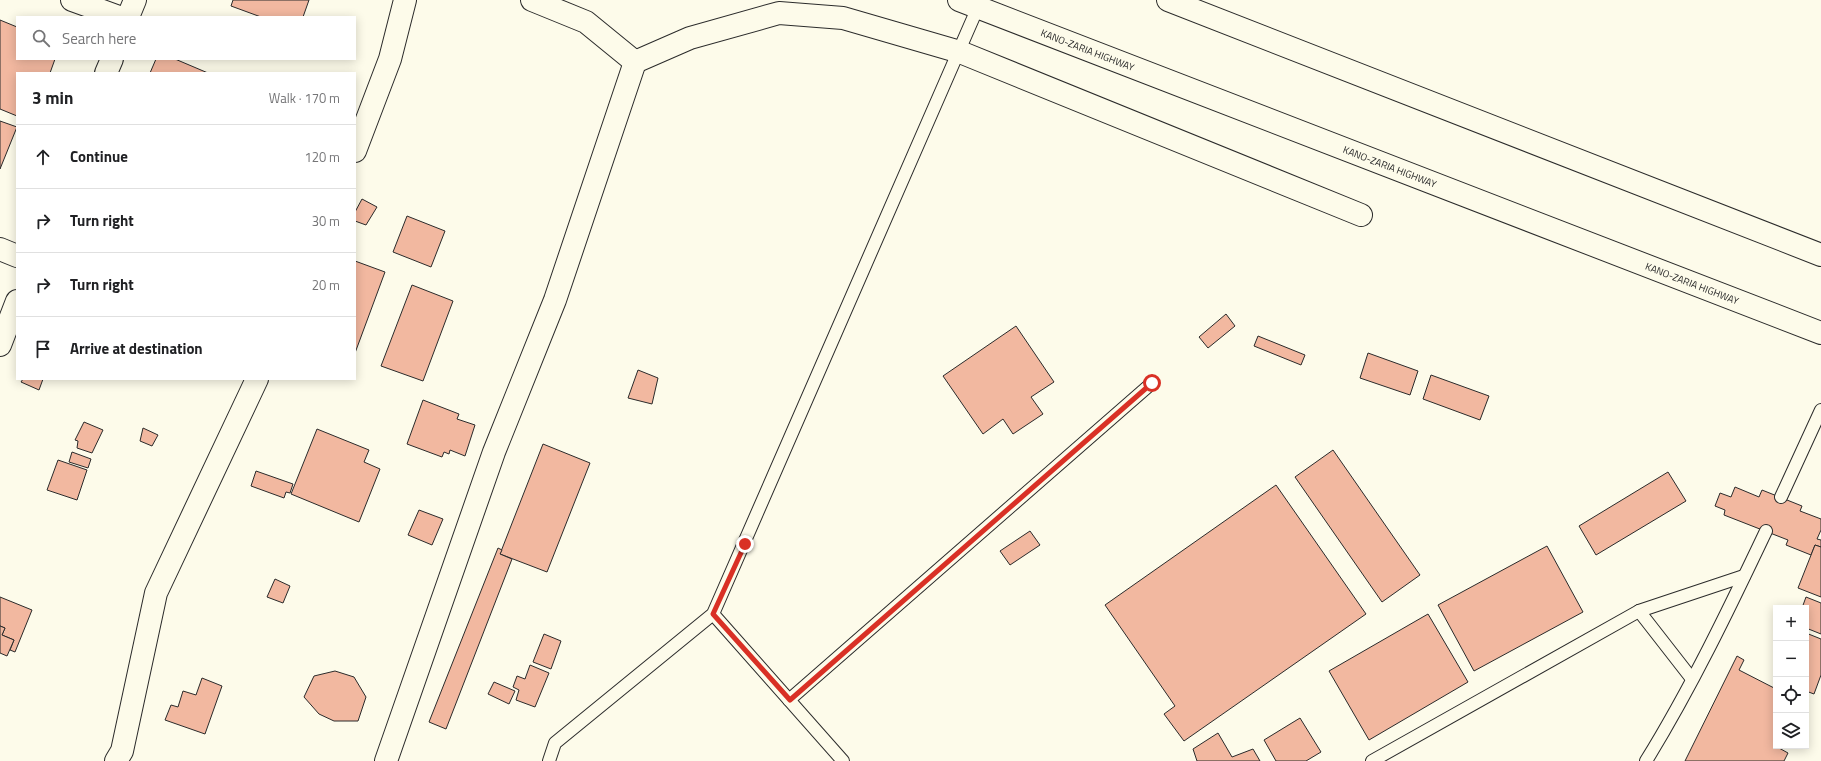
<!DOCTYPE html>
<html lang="en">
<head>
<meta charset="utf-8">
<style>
  :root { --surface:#fff; --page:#f6f6f6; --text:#202124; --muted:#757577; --line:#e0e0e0 }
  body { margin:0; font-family:"Titillium Web",sans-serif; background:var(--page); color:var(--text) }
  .controls { position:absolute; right:12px; bottom:12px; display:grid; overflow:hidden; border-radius:0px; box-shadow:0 2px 10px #0003 }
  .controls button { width:36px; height:36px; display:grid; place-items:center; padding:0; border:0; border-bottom:1px solid var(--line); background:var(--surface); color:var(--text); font:20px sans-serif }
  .stop { position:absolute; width:12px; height:12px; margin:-9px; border:3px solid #d93025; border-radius:50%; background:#fff }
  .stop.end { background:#d93025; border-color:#fff; box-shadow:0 1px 4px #0008 }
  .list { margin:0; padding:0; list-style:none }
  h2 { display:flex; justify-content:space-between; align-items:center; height:52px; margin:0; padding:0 16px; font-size:17px }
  h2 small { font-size:13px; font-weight:400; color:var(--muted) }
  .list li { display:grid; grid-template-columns:26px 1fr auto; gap:12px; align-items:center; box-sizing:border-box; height:64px; padding:0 16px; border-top:1px solid var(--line) }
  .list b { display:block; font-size:15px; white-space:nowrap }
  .list em { font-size:13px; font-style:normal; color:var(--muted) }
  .icon { flex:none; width:22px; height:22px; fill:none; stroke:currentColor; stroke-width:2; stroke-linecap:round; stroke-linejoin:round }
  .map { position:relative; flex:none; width:1821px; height:761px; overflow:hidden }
  .search { position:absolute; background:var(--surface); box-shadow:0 2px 10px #0003; left:16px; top:16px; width:340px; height:44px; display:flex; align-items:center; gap:10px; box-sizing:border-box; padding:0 14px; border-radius:0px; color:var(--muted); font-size:15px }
  .panel { position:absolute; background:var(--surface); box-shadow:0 2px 10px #0003; left:16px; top:72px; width:340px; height:308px; border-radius:0px }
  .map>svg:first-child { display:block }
</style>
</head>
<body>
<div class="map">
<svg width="1821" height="761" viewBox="0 0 1821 761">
  <rect width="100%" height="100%" fill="#fdfbea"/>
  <g fill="#f2b8a0" stroke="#2b2b2b">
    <polygon points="233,0 309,0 303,17 261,17 231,6"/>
    <polygon points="0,20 17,27 17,59 55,59 50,73 17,73 17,116 0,109"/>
    <polygon points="156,59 175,59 208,73 150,73"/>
    <polygon points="0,121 17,127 0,169"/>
    <polygon points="362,199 377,207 366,225 355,221 355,212"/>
    <polygon points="407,216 445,231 431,267 393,252"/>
    <polygon points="355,261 385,272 355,353"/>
    <polygon points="412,285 453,301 423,381 381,366"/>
    <polygon points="1226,314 1235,326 1208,348 1199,337"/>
    <polygon points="1016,326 1054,382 1031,397 1043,414 1013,434 1003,419 983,434 943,376"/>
    <polygon points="1258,336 1305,355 1301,365 1254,346"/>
    <polygon points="1368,353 1418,371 1410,395 1360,378"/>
    <polygon points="638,370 658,378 652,404 628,398"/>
    <polygon points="1431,375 1489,396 1480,420 1423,399"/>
    <polygon points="23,379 43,379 39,390 21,382"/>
    <polygon points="423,400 459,414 457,419 475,425 465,456 450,450 449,454 444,452 442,457 407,444"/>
    <polygon points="84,422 103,430 92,453 77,448 78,441 75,440"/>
    <polygon points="143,428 158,435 152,446 140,441"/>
    <polygon points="317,429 369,450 364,462 380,469 359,522 291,494"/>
    <polygon points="543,444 590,463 547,572 500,554"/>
    <polygon points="1333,450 1420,575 1382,602 1295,477"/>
    <polygon points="72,452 91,459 88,468 69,462"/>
    <polygon points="58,460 87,470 77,500 47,490"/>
    <polygon points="256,471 293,484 290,493 286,492 284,498 251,486"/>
    <polygon points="1668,472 1686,501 1596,555 1579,526"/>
    <polygon points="1276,485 1366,614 1184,741 1164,714 1175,706 1105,605"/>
    <polygon points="1735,487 1759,497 1762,490 1802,506 1800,511 1821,519 1821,530 1817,539 1821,540 1821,547 1815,545 1811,555 1786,545 1788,540 1724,515 1725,510 1715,506 1720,493 1731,497"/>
    <polygon points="419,510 443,519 432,545 408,535"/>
    <polygon points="1030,531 1040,545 1010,565 1000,551"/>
    <polygon points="1815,545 1821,547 1821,597 1798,588"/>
    <polygon points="1547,546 1583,612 1474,671 1438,605"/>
    <polygon points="498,548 502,550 500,554 512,559 446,729 429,722"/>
    <polygon points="275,579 290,586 283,603 267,597"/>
    <polygon points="0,597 32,610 15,652 10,650 14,640 2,635 5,628 0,626"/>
    <polygon points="1806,597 1821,603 1821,634 1806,628 1806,608 1802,608"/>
    <polygon points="1428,614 1468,682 1369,740 1329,671"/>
    <polygon points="0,626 5,628 2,635 14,640 7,656 0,653"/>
    <polygon points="1806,633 1821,639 1821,675 1814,694 1806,691"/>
    <polygon points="544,634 561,641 551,669 533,662"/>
    <polygon points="1737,656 1744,660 1739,670 1776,689 1776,746 1780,746 1779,748 1788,753 1784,761 1685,761"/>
    <polygon points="530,665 549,673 535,707 516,700 519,690 513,687 517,676 525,679"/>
    <polygon points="335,671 354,677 366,697 358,721 334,721 319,714 304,697 314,676"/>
    <polygon points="202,678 222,686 205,734 165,720 171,705 178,707 183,691 196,695"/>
    <polygon points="494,682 515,691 509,704 488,694"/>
    <polygon points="1300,718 1321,752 1306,761 1276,761 1264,740"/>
    <polygon points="1218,733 1232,757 1253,749 1260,761 1197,761 1193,749"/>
  </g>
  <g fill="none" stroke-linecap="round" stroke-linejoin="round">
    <defs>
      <g id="service">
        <polyline points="1781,497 1821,410"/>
        <polyline points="1639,611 1692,679"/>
        <polyline points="713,614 843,761"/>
        <polyline points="789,700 1152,383"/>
        <polyline points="549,761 555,743 713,614 978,7"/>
        <polyline points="1372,761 1639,611 1744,576"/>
        <path d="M 1646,761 C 1691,688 1729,609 1766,531"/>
      </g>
      <g id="minor">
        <polyline points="72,0 119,17"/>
        <polyline points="532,0 586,22 635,62 690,38 779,13 843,18 960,52 1361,215"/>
        <polyline points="128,17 135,0"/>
        <polyline points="106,73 112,59"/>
        <polyline points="355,151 390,59 405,0"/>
        <polyline points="0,249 17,256"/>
        <polyline points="0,345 17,301"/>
        <polyline points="116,761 122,751 156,593 257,379"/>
        <polyline points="386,761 494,452 555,300 635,62"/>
      </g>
      <g id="trunk">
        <path id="s1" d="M 959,0 L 1821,333"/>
        <polyline points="1168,0 1821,255"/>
      </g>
    </defs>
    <use href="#service" stroke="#2b2b2b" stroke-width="14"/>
    <use href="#minor" stroke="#2b2b2b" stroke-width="24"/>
    <use href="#trunk" stroke="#2b2b2b" stroke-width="24"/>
    <use href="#service" stroke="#fdfbea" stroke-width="12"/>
    <use href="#minor" stroke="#fdfbea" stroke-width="22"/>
    <use href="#trunk" stroke="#fdfbea" stroke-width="22"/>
  </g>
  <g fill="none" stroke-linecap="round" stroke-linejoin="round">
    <polyline stroke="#d93025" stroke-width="5" points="745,544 713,614 790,700 1152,383"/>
  </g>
  <g text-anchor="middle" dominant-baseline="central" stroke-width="3" stroke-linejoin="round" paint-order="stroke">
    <g font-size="10" fill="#2b2b2b" stroke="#fdfbea">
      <text stroke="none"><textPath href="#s1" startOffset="138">KANO-ZARIA HIGHWAY</textPath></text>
      <text stroke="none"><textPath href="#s1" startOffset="462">KANO-ZARIA HIGHWAY</textPath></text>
      <text stroke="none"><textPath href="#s1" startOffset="786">KANO-ZARIA HIGHWAY</textPath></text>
    </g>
  </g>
</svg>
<div class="controls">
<button>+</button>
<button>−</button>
<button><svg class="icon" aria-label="locate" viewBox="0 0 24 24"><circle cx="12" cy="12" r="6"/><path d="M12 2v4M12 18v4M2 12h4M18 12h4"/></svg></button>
<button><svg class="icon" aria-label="layers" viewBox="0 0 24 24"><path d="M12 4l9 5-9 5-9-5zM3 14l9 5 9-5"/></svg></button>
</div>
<div class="stop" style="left:1152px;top:383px"></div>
<div class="stop end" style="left:745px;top:544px"></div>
<div class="search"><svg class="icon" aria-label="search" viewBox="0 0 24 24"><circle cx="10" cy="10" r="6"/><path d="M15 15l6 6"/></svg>Search here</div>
<section class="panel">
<h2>3 min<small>Walk · 170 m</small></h2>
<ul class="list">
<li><svg class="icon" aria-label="ahead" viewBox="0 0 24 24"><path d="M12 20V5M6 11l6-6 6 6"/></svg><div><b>Continue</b></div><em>120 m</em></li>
<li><svg class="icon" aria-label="right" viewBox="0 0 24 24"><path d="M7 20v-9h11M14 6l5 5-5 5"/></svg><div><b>Turn right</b></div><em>30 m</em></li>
<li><svg class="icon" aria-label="right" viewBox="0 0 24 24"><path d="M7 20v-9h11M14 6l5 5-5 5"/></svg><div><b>Turn right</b></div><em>20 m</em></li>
<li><svg class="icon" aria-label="arrive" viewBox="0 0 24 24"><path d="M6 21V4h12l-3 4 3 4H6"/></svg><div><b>Arrive at destination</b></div></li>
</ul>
</section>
</div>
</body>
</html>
